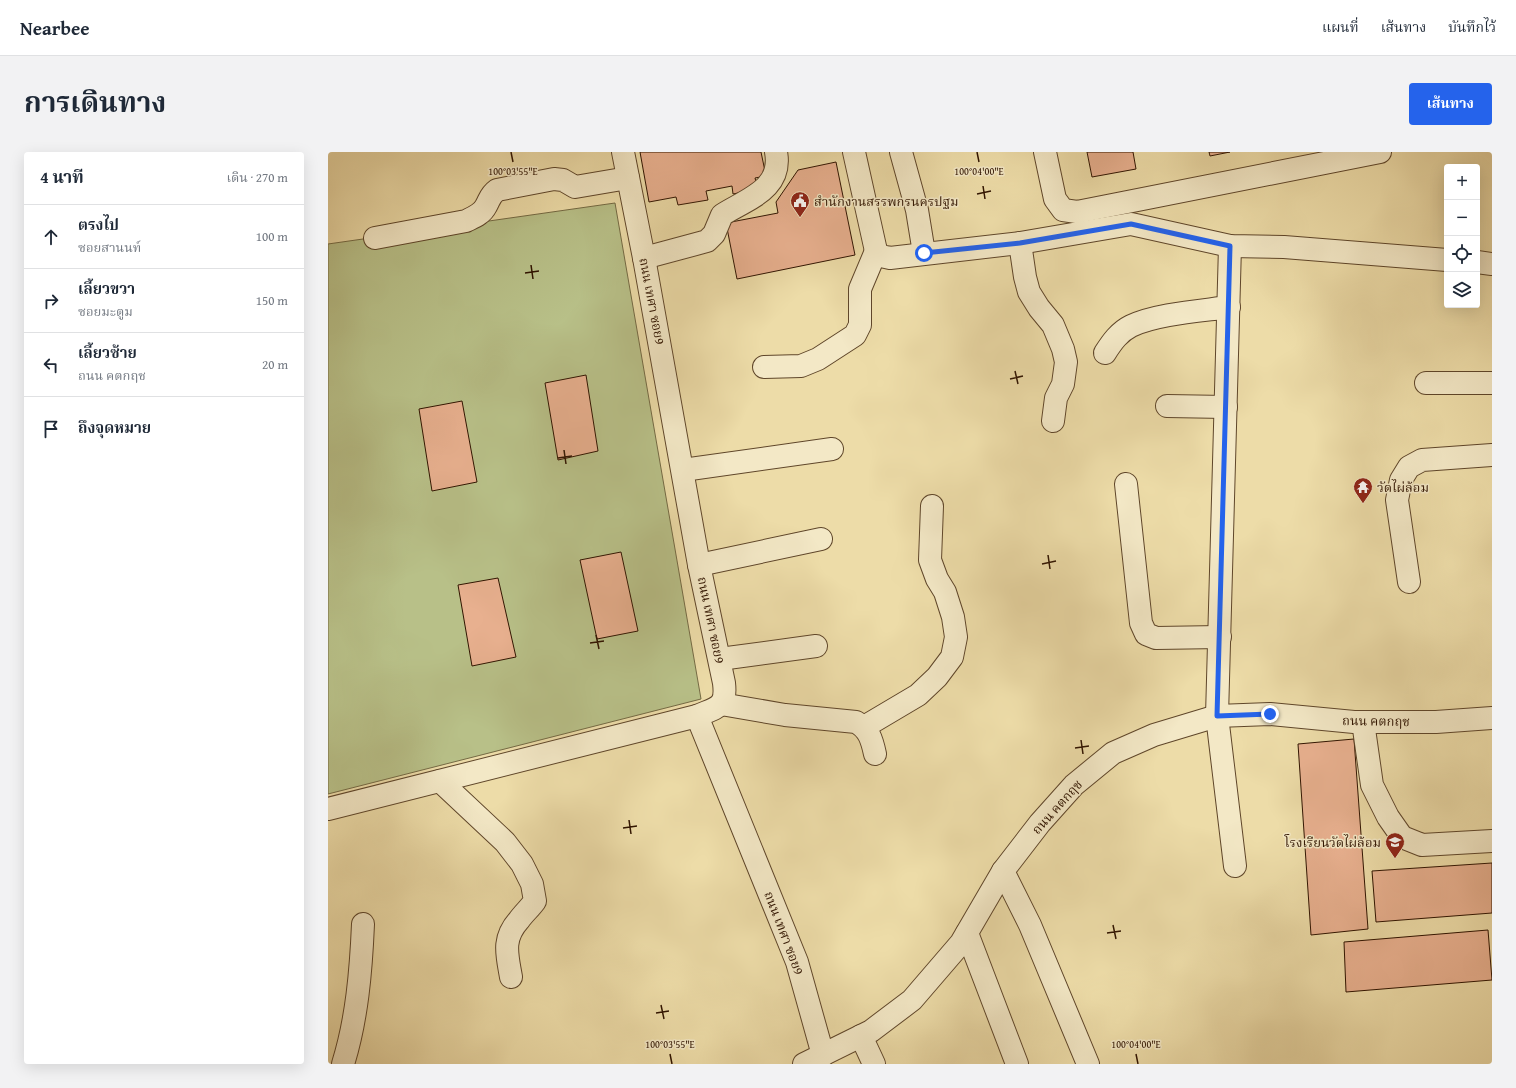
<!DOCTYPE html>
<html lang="th">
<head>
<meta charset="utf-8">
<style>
  :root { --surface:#fff; --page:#f2f2f3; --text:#1f2937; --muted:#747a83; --line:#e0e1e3; --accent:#2563eb }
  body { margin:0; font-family:"Gentium Book Plus","Noto Serif Thai",serif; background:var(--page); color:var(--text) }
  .controls { position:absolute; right:12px; top:12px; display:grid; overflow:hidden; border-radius:4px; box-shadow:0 4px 16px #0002 }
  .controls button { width:36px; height:36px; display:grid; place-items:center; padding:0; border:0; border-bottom:1px solid var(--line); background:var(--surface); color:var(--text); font:20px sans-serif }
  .stop { position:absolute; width:12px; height:12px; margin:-9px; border:3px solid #2563eb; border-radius:50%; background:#fff }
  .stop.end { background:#2563eb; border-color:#fff; box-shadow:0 1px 4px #0008 }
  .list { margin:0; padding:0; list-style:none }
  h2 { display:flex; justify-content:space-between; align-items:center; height:52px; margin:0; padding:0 16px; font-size:17px }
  h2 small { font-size:13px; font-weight:400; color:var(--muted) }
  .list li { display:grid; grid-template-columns:26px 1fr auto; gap:12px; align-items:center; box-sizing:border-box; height:64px; padding:0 16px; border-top:1px solid var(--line) }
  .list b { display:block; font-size:15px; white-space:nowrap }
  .list p { margin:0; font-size:13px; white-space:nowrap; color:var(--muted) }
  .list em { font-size:13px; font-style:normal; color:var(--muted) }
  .icon { flex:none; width:22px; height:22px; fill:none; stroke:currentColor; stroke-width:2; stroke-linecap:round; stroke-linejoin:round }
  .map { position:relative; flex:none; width:1164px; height:912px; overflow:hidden; border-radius:4px }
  header { display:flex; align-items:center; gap:24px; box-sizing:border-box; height:56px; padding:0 20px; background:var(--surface); border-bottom:1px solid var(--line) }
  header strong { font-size:19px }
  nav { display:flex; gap:22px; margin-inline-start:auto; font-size:14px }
  .intro { display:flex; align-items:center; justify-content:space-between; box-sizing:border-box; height:96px; padding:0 24px }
  h1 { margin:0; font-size:28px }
  .button { padding:10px 18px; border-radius:4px; background:var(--accent); color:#fff; font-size:14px; font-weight:700 }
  main { display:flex; gap:24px; padding:0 24px }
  aside { flex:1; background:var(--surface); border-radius:4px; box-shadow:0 4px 16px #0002 }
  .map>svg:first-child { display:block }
</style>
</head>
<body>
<header>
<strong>Nearbee</strong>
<nav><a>แผนที่</a><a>เส้นทาง</a><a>บันทึกไว้</a></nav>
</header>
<div class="intro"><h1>การเดินทาง</h1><a class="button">เส้นทาง</a></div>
<main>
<aside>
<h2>4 นาที<small>เดิน · 270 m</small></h2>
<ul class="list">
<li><svg class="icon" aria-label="ahead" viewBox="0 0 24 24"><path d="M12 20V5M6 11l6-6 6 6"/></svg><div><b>ตรงไป</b><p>ซอยสานนท์</p></div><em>100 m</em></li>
<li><svg class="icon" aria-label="right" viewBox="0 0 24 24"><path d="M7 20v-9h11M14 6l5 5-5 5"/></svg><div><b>เลี้ยวขวา</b><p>ซอยมะตูม</p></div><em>150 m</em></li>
<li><svg class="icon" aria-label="left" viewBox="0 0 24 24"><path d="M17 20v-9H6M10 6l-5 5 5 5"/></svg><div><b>เลี้ยวซ้าย</b><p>ถนน คตกฤช</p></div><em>20 m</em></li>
<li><svg class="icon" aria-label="arrive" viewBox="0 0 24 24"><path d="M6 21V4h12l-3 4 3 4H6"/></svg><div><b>ถึงจุดหมาย</b></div></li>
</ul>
</aside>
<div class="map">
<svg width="1164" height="912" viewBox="0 0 1164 912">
  <rect width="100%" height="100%" fill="#eddca8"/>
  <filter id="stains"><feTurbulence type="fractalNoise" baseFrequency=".005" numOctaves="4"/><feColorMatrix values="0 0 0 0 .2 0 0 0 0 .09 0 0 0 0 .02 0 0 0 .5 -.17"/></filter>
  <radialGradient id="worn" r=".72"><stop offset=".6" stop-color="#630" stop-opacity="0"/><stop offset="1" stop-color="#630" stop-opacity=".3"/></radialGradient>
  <polygon fill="#b8c088" stroke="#746a44" points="287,51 373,547 0,642 0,92"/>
  <g fill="#e8b08f" stroke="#301400">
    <polygon points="312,0 433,0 438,24 427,26 430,37 405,42 404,34 378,39 380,48 350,53 348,45 321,50"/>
    <polygon points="759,0 805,0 808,17 764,25"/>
    <polygon points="881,0 902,0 882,4"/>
    <polygon points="508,10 527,103 409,127 398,71 450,61 448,50 470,18"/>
    <polygon points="258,223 270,299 230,308 217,231"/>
    <polygon points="134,249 149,330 104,339 91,257"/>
    <polygon points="293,400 310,479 269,487 252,408"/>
    <polygon points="170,426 188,505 144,514 130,433"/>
    <polygon points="1026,587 1040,777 983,783 970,592"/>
    <polygon points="1164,711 1164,761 1048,770 1044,719"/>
    <polygon points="1160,778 1164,828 1018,840 1016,790"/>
  </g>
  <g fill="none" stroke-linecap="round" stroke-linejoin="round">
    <defs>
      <g id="minor">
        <path d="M 295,0 L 316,106 L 371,413 L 396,531 C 399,556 389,555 369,564 L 469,810 L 495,903"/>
        <polyline points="526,0 548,99"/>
        <polyline points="573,0 589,58 596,101"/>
        <polyline points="717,0 727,47 735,58 749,60 1052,0"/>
        <path d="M 47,86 L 138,69 C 146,65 154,62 158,54 C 162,47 162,43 169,38 L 226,27 L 235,28 L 247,35 L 300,26"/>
        <polyline points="692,91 697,125 701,140 711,156 725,173 735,197 738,210 735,232 728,246 725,269"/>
        <polyline points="902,94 889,564 907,714"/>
        <polyline points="548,99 553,104 562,106 692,91 803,72 902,94 956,95 1119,108"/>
        <path d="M 316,106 L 379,89 L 386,82 L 394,63 C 419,47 455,37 448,0"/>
        <polyline points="1149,110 1164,112"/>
        <path d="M 777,201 C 784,190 791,180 803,174 C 828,162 872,159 901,155"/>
        <polyline points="436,215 473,214 490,207 527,183 532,173 532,137 548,99"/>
        <polyline points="1098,231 1164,231"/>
        <polyline points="839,254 898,255"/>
        <polyline points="355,318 504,297"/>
        <polyline points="798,332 813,471 818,482 828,486 892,485"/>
        <polyline points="371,413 493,387"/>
        <polyline points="1081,430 1069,348 1073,328 1081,315 1094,308 1164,303"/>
        <polyline points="392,507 488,494"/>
        <path d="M 393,552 L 457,563 L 528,570 C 541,577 544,588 547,602"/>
        <polyline points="1035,570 1044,633 1060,665 1074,685 1094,693 1164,689"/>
        <polyline points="536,575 590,543 609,525 624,505 628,485 625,465 617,440 609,427 602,408 604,354"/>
        <path d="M 112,629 L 177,690 L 194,712 L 204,732 L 207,749 C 202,756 196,761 191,768 C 174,787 179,802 183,825"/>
        <polyline points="0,657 369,564"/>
        <polyline points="675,719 702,773 760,912"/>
        <polyline points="639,781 689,912"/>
        <polyline points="533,884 546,912"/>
        <path d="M 15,912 C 29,867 33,819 35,772"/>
        <polyline points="476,912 543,879 584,848 633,791 675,719 712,671 746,633 785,601 826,583 889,564 942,562 1026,570 1108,570 1164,566"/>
      </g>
    </defs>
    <use href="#minor" stroke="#5f462a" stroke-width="24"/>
    <use href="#minor" stroke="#f3e8c6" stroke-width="22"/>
  </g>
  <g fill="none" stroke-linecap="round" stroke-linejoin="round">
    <polyline stroke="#2563eb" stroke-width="5" points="596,101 692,91 803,72 902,94 889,564 942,562"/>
  </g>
  <path fill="none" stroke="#301400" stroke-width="1.5" d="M 183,0 L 185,10M 649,0 L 651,10M 655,34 L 657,47M 649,42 L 663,39M 203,113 L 205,127M 197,121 L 211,119M 687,219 L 690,232M 682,227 L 695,224M 236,298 L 238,312M 230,306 L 244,304M 720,403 L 722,417M 714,412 L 728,409M 268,483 L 271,497M 262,491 L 276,489M 753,588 L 755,602M 747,596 L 761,594M 301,668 L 303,682M 295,676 L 309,674M 785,773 L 788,787M 779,781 L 793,779M 333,853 L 336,867M 328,861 L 341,859M 342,902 L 344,912M 808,902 L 810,912"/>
  <defs>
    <symbol id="civic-pin" viewBox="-11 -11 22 30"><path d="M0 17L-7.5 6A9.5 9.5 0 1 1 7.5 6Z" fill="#8f2418" stroke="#f3e8c6"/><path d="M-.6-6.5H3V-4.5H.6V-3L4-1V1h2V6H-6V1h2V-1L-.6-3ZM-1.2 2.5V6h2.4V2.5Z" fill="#fff"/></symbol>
    <symbol id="temple-pin" viewBox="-11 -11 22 30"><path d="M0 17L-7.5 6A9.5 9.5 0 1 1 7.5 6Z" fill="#8f2418" stroke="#f3e8c6"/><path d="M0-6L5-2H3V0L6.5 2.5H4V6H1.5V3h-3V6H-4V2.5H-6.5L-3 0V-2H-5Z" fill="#fff"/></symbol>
    <symbol id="school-pin" viewBox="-11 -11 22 30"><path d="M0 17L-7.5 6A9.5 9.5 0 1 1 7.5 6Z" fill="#8f2418" stroke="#f3e8c6"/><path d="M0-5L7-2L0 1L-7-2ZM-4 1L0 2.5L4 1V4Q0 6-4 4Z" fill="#fff"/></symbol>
  </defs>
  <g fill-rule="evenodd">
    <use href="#civic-pin" x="461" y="38" width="22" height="30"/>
    <use href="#temple-pin" x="1024" y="324" width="22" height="30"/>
    <use href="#school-pin" x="1056" y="679" width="22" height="30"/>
  </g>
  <g text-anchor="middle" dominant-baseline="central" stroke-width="3" stroke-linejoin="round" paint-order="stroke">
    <g font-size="13" fill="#301400" stroke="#f3e8c6" text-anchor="start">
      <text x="486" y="49">สำนักงานสรรพกรนครปฐม</text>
      <text x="1049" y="335">วัดไผ่ล้อม</text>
      <text x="1053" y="690" text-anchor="end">โรงเรียนวัดไผ่ล้อม</text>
    </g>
    <g font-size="13" fill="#301400" stroke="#f3e8c6">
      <text transform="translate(324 149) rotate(79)">ถนน เทศา ซอย9</text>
      <text transform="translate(383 468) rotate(78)">ถนน เทศา ซอย9</text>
      <text transform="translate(1048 569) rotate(1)">ถนน คตกฤช</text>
      <text transform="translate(729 655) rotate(-48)">ถนน คตกฤช</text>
      <text transform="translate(456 781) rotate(69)">ถนน เทศา ซอย9</text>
    </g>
  </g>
  <g font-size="10" text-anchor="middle" fill="#301400" stroke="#f3e8c6" stroke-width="3" stroke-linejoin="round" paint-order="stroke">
    <text x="185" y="23">100°03'55"E</text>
    <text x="651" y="23">100°04'00"E</text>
    <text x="342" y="896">100°03'55"E</text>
    <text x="808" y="896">100°04'00"E</text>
  </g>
  <rect width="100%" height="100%" filter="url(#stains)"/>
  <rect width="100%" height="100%" fill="url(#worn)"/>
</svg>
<div class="controls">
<button>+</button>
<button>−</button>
<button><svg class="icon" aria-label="locate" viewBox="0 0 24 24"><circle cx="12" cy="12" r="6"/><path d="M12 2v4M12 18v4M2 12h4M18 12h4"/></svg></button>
<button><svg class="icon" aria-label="layers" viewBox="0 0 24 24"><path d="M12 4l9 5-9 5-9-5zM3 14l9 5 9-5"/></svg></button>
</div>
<div class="stop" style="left:596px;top:101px"></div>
<div class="stop end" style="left:942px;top:562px"></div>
</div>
</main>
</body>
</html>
